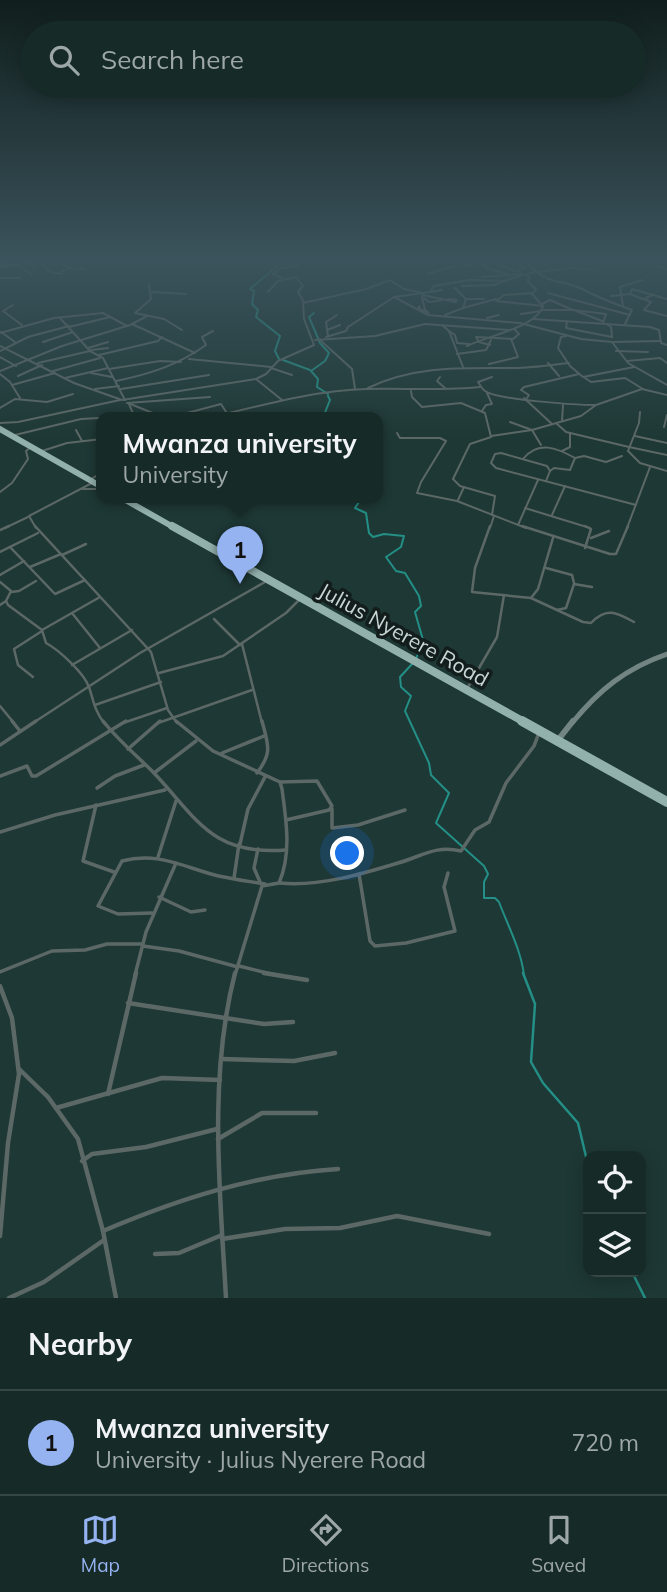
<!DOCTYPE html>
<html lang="en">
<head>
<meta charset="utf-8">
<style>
  :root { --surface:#162a28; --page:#1f3230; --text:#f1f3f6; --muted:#9ea7a8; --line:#354645; --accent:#95b2f1 }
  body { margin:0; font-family:Mulish,sans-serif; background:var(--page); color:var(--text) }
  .controls { position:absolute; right:21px; bottom:21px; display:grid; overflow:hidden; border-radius:14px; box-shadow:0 4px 18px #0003 }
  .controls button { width:63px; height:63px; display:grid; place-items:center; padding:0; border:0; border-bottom:2px solid var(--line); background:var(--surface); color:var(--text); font:35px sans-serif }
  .you { position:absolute; left:348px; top:854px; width:24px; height:24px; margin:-18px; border:5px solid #fff; border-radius:50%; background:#1a73e8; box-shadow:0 0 0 10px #1a73e833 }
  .badge { display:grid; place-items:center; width:46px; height:46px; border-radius:50%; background:var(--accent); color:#111; font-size:23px; font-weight:700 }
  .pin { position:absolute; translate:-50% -58px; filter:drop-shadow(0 2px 4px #0008) }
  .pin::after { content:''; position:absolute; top:37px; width:24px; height:21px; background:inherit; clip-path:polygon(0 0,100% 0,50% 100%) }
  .popup { position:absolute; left:96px; top:412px; width:287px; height:91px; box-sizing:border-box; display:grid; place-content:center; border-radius:14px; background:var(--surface); filter:drop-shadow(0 2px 5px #0005); font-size:23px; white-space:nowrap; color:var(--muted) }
  .popup b { font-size:26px; color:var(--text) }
  .popup::after { content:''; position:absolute; left:50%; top:100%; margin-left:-14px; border:14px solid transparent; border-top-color:var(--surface) }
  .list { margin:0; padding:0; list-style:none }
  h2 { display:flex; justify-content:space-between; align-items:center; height:91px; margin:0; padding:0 28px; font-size:30px }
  h2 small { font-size:23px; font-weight:400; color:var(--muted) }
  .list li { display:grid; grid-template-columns:46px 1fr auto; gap:21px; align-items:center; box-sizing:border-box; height:105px; padding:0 28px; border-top:2px solid var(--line) }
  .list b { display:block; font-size:26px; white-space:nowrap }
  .list p { margin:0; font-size:23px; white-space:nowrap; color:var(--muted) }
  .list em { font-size:23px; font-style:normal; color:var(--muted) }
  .icon { flex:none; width:38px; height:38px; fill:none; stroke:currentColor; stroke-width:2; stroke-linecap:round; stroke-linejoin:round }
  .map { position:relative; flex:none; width:667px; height:1298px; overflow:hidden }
  .search { position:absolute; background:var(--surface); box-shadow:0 4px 18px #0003; left:21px; right:21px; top:21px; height:77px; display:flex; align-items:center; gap:18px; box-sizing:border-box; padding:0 24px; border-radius:38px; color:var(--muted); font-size:26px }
  .sheet { height:196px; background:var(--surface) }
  nav { display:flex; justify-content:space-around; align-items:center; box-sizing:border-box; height:98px; border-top:2px solid var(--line); background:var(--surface); font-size:19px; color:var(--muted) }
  nav a { display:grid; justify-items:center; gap:4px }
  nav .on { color:var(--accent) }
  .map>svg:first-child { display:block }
</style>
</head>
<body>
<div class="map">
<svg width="667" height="1298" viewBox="0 0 667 1298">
  <rect width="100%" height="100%" fill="#1e3835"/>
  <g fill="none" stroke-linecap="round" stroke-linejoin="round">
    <g stroke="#238f86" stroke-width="2">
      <polyline points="271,257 278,261 276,267 250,289 254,291 252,304 258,310 256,317 280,336 275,351 279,359"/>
      <polyline points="314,313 309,317 320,343 329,353 325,361 311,371 318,379 317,387 328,394"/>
      <polyline points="283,360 310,370"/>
      <polyline points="327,418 324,415 330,400 328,396"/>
      <polyline points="353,498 359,502 355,508 366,513 369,533 373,537 384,534 404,536 401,547 386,557 396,571 405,573 419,596 421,606 415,612 423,640 416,659"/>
      <path d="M 413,663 L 400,677 L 401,687 L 411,696 L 405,711 L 429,763 L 431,775 L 449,793 L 436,823 L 484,866 L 488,874 L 484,882 L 484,898 L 495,898 L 499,902 C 508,926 521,950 524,975"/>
    </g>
    <g stroke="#238f86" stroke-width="2.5">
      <polyline points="523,973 535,1004 531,1062 543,1083 578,1123 588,1165"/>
      <polyline points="632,1272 645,1298"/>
    </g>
    <g stroke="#5c6866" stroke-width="2">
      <polyline points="29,257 34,261"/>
      <polyline points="49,257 70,268 62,271"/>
      <path d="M 538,257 L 527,263 C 549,287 563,278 586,291 C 601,299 616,304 632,310 L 625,324"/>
      <polyline points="551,257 536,259 555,270"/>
      <polyline points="477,259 487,269 506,273"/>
      <polyline points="641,260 667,269"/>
      <polyline points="30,262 35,269"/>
      <polyline points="39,262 50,272 62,274"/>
      <polyline points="16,264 32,275"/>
      <polyline points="484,264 495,263 517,272"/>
      <polyline points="463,265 481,264"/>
      <polyline points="70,268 83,269"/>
      <polyline points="520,272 519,270 525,268 517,263 518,258 525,257"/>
      <polyline points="537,272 573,268 593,270"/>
      <polyline points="427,274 455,266 470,258 518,260"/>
      <polyline points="482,277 521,274"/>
      <polyline points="0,278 21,278"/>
      <polyline points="282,278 273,274 279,269 299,265 292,261 301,257"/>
      <polyline points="149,284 151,299 135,313 164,319 182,330"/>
      <polyline points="462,286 494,285 524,274"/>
      <polyline points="455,288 466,299"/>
      <polyline points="431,291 433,286 470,280 506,281"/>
      <polyline points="152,292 186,294"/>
      <polyline points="268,292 278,281 296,277 303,286 298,292 304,302"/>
      <polyline points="423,293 442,290"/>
      <polyline points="532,293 504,295 496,301 543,306"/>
      <polyline points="548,293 630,315"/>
      <polyline points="630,294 643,299"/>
      <polyline points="654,294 644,299 651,302 644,310 667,316"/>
      <polyline points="422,295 456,302"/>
      <polyline points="611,296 630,294 632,289 667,299"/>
      <polyline points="422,297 425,310 429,313"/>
      <polyline points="424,298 429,302"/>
      <polyline points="448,299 457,300"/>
      <polyline points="431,302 442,300"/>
      <polyline points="542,304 550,300 573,310 606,314 603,323"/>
      <polyline points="13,305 3,311 22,325"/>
      <polyline points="420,306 418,308 426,312"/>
      <polyline points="623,306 620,287 643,280"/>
      <polyline points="463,308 496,299"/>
      <polyline points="543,310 573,310"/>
      <polyline points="574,310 602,321"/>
      <polyline points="521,314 541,311"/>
      <polyline points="445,315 463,308 466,299 484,299"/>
      <polyline points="60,318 90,351 103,358 125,400"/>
      <polyline points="487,318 499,315"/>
      <polyline points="533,319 650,327 659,330 661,343 667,345"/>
      <polyline points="567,321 566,328 612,337"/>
      <polyline points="132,324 195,353"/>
      <polyline points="442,325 449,331 463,367"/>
      <polyline points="608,325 611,327 612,337"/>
      <polyline points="69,327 110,317"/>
      <polyline points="327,330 340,325"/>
      <polyline points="449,331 455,335 457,343 469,344"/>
      <polyline points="1,332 15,342"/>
      <polyline points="0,333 54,318 103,313 127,326"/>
      <polyline points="328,336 326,322 337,315"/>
      <polyline points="566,336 561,337 558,348 570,366 583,377 634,367"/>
      <polyline points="326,337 346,331 348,327 394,297"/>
      <polyline points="319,339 352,369 355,389"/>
      <polyline points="315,340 375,336 425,324 509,330"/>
      <polyline points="43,342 73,332"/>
      <polyline points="612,342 660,341"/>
      <polyline points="490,345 479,342 476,337 513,339 519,334 514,329"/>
      <polyline points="0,346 74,383 122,400 256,379 266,374 278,361 314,345 304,319 303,303 366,289 390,280 404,289 423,293 394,297 428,315 520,323 581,339 612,342 628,363 667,385"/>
      <path d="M 467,346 C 487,336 537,327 543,306 L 532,294 L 536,289 L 528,282 L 529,277 L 526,275 L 534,272"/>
      <polyline points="88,348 108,342"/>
      <polyline points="91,350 108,348"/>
      <polyline points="0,351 28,337 69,326"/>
      <polyline points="616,351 648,352"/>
      <polyline points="457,354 486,350 491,340"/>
      <polyline points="99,355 158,341 162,337"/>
      <polyline points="0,357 16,366"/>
      <polyline points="189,359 271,367"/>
      <polyline points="627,361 660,358 667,363"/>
      <polyline points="38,363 90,351"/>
      <polyline points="548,363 559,376"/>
      <polyline points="489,364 518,357 511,339"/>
      <polyline points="271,368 292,375"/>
      <polyline points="109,369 160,361 181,362"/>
      <polyline points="0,371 62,346 130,325 147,316"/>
      <polyline points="53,371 100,358"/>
      <polyline points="91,373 112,377"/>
      <polyline points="0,374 10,382 20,398"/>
      <polyline points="18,376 42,365"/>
      <polyline points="440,377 437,381 446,389"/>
      <path d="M 492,377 L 478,382 C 480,385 482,389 485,391 C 497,400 578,405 596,405"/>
      <polyline points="65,378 108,368"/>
      <polyline points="585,378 591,382 625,378 643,389"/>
      <polyline points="256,379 282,400"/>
      <path d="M 116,381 C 150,374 178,365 206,345 L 202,337 L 213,331"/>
      <polyline points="12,385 55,373"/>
      <path d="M 368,388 C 414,365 464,368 514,368 C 532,368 551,365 569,363"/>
      <polyline points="95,389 119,386"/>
      <polyline points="121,389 209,375"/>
      <polyline points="411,391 412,397 422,407 461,403 485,413 491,437 470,444 453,479 460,486 495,496 492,515"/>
      <polyline points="524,398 552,424"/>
      <polyline points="527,398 529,395 521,390 524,387 579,374"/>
      <polyline points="127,403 210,397"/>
      <polyline points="128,403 165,418"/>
      <polyline points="129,404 135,418"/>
      <polyline points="0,408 15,399 47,402 73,394"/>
      <polyline points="482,411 486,405 492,404 487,393"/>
      <polyline points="640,412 639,423 628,451 640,463 667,471"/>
      <path d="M 229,413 C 274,402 321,390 367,389 C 405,388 442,391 480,387"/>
      <polyline points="168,418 221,404 230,418"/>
      <polyline points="562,421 563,405"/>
      <polyline points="510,422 532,430 541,445"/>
      <polyline points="0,423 18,422 120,400"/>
      <polyline points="556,423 566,432 629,447"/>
      <polyline points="664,427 667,415"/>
      <polyline points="76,430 82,441"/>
      <polyline points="532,430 581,416 596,405 642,389 667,395"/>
      <polyline points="397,433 400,438 440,438 446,441 421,482 417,493 457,501 526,528"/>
      <polyline points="15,435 81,419 134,416"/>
      <polyline points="491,436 532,430"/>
      <polyline points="635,436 667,443"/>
      <polyline points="629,447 667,455"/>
      <polyline points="42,451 67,443 102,439"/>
      <polyline points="562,451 570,447 570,433"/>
      <polyline points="575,458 584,456 606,462 622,456"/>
      <path d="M 523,459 C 538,440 557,448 575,458 L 570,470 L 554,468 L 550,471"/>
      <polyline points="90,480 102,472"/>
      <polyline points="546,481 550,471 547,466 501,453 495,454 491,463 496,468 636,505"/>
      <polyline points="82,489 102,489"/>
      <polyline points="0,492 12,483 28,459 26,451 31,447"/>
      <polyline points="458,500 464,487"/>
      <polyline points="525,508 590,528"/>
      <polyline points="552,515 565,486"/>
      <polyline points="518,525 538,480"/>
      <polyline points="5,528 28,517"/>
      <polyline points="36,528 29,516 92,483"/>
      <polyline points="490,528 494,516"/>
      <polyline points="627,528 650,467"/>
    </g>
    <g stroke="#5c6866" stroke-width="2.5">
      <polyline points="35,526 151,652 168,710 177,723"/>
      <path d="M 490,526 L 475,568 L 472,592 L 531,598 L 583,622 L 591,623 C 606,607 616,612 634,622"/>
      <polyline points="522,526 610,554 616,554 628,526"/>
      <polyline points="0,530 9,526"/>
      <polyline points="591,538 609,531"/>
      <polyline points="10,547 55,594 85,580"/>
      <polyline points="585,548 591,529 585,526"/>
      <polyline points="0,552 38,533"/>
      <polyline points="62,555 86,544"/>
      <polyline points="30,567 61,554"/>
      <polyline points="546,568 572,575 574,583"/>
      <polyline points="0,575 24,561"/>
      <polyline points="0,582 11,591 6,601 8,605 42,630 100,597"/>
      <polyline points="11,592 19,591 36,581"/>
      <polyline points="531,598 538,589 553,538"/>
      <polyline points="0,605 6,601"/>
      <polyline points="557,610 566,608 574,584 592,587"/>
      <polyline points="72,613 100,648"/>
      <polyline points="214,619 240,645"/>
      <path d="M 42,630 L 46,643 C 59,650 84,673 89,687 C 94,702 94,709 104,723"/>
      <polyline points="242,644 262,723"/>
      <polyline points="72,665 132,630"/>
      <polyline points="159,673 223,656 286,613 299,600"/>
      <polyline points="33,677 18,665 14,649 42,631"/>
      <polyline points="468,687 497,637 504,595"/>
      <polyline points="95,705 161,682"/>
      <polyline points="0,706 14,723"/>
      <polyline points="33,723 140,653 265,582"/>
      <polyline points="123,723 167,708"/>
      <polyline points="158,723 252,690"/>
    </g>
    <g stroke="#5c6866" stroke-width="3.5">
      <polyline points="12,721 20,731"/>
      <path d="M 103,721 C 118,740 136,755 153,772 C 197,818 211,856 286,850"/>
      <path d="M 176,721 L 213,751 L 280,782 L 282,789 C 286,820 292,853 279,883 L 262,886 L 235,975"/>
      <polyline points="0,745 36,721"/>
      <polyline points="128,749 160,721"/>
      <polyline points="222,753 264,736"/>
      <polyline points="154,773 196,741"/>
      <path d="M 257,773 C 273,752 268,745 262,721"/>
      <polyline points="0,776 27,766 32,776 36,776 126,721"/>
      <polyline points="280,782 317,781 332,806 329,810 286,820"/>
      <polyline points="97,788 115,776 144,765"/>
      <polyline points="96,805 83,861 114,872"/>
      <polyline points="332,809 332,828 358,825 405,810"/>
      <polyline points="0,832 55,815 165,790"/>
      <polyline points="240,844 248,809 265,777"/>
      <polyline points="258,849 254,868 260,882"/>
      <polyline points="158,857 176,801"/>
      <polyline points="359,874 370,941 375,946 406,943 455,931 444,887 448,873"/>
      <polyline points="234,878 239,844"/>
      <path d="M 280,883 C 318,887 362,874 398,863 C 423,856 435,845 461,851 L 475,830 L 489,822 L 506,783 L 534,746 L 539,733"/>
      <polyline points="159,897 191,912 205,910"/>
      <path d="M 152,913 L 118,914 L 98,906 L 122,861 C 155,852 180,865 211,874 C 229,879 247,881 265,884"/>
      <polyline points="143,946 179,951 238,967"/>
      <polyline points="239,966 275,975"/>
      <polyline points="0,972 52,951 85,950 107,944 142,944"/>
      <polyline points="135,975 146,932 176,863"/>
    </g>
    <g stroke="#5c6866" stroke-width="4.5">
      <polyline points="264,973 307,980"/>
      <polyline points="0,986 12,1018 19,1074 8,1143 0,1236"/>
      <polyline points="128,1003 264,1024 293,1022"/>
      <polyline points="222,1059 294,1061 335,1053"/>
      <polyline points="19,1069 48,1097 78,1139 103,1231 116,1298"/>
      <polyline points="108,1094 136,973"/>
      <polyline points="56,1108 162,1078 220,1080"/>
      <polyline points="218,1139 262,1113 316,1113"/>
      <polyline points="82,1161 92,1154 146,1147 217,1129"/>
      <path d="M 103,1231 C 178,1199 256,1174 338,1169"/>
      <polyline points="222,1239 285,1229 340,1228 397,1216 489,1234"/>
      <polyline points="155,1254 179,1253 222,1235"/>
      <polyline points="9,1298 44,1282 104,1240"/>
      <path d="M 226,1298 C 220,1191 208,1078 235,973"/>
    </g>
    <g stroke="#728583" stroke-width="2.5">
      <polyline points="1,264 17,257"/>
      <polyline points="0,267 64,257"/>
    </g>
    <path stroke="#728583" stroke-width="5" d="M 572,723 C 599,690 626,668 667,654"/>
    <polyline stroke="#728583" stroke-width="6" points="558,740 573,721"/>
    <g stroke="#92b0ac" stroke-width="6">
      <polyline points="0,429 102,487"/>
      <polyline points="122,498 175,528"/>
    </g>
    <polyline stroke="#92b0ac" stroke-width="8" points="172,526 526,723"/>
    <polyline stroke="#92b0ac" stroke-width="10" points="522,721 667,802"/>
  </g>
  <linearGradient id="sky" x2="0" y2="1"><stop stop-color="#101f1d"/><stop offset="0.59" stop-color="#3b535c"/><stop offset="1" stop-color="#3b535c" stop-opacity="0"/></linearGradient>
  <rect width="667" height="439" fill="url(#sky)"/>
  <g text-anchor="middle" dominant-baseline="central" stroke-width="7" stroke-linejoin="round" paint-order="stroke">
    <g font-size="21" fill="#c7d6d4" stroke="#121d1c">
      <text transform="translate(404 634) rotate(29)">Julius Nyerere Road</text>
    </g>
  </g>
</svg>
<div class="controls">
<button><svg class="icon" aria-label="locate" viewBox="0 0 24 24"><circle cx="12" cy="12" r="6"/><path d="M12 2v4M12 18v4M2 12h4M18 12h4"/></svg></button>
<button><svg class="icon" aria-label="layers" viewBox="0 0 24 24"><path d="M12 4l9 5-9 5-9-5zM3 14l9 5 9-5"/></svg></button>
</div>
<div class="you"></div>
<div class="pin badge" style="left:240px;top:584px">1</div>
<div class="popup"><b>Mwanza university</b>University</div>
<div class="search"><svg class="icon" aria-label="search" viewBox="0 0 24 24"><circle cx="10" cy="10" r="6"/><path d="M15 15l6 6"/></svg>Search here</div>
</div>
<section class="sheet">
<h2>Nearby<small></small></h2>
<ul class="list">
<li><span class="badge">1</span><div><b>Mwanza university</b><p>University · Julius Nyerere Road</p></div><em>720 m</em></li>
</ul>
</section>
<nav>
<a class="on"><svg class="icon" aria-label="map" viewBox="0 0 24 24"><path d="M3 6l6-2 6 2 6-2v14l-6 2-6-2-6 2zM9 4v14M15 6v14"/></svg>Map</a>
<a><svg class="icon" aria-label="directions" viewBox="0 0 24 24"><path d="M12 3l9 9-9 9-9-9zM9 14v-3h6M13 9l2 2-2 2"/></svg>Directions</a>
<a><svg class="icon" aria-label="saved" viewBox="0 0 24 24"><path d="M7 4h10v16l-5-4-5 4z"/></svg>Saved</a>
</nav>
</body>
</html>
